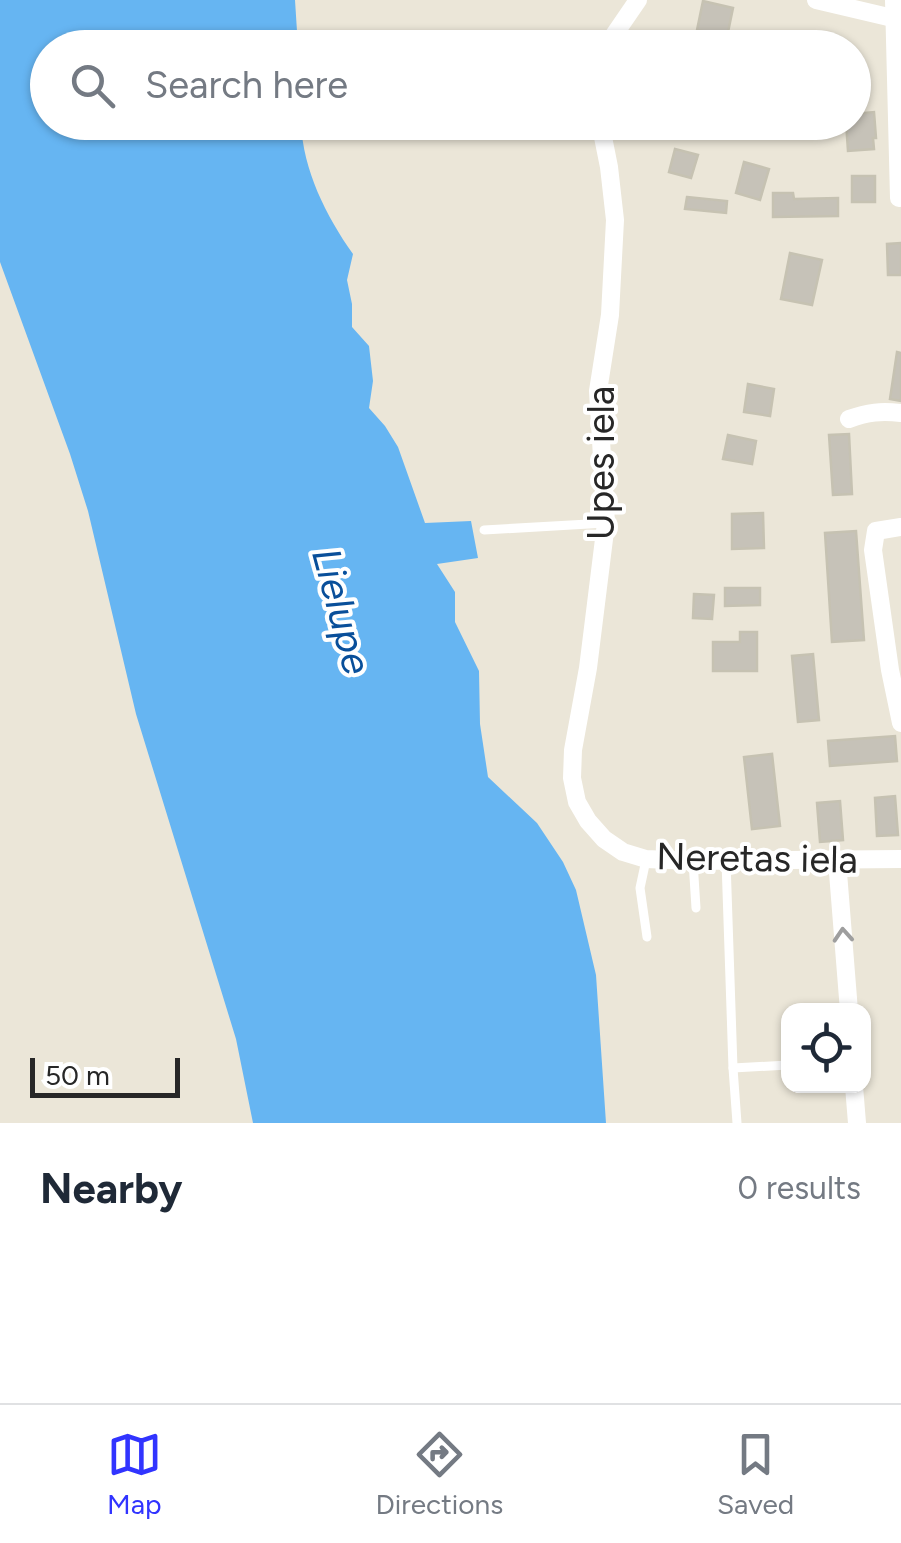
<!DOCTYPE html>
<html lang="en">
<head>
<meta charset="utf-8">
<style>
  :root { --surface:#fff; --page:#f6f6f7; --text:#1f2937; --muted:#747a83; --line:#e0e1e3; --accent:#3134ff }
  body { margin:0; font-family:Figtree,sans-serif; background:var(--page); color:var(--text) }
  .controls { position:absolute; right:30px; bottom:30px; display:grid; overflow:hidden; border-radius:20px; box-shadow:0 2px 8px #0004 }
  .controls button { width:90px; height:90px; display:grid; place-items:center; padding:0; border:0; border-bottom:2px solid var(--line); background:var(--surface); color:var(--text); font:50px sans-serif }
  .scale { position:absolute; left:30px; bottom:25px; width:150px; box-sizing:border-box; padding-left:10px; border:5px solid #272727; border-top:0; font-size:28px; line-height:35px; white-space:nowrap; color:#272727; -webkit-text-stroke:8px #fff; paint-order:stroke }
  .list { margin:0; padding:0; list-style:none }
  h2 { display:flex; justify-content:space-between; align-items:center; height:130px; margin:0; padding:0 40px; font-size:42px }
  h2 small { font-size:32px; font-weight:400; color:var(--muted) }
  .icon { flex:none; width:55px; height:55px; fill:none; stroke:currentColor; stroke-width:2; stroke-linecap:round; stroke-linejoin:round }
  .map { position:relative; flex:none; width:901px; height:1123px; overflow:hidden }
  .search { position:absolute; background:var(--surface); box-shadow:0 2px 8px #0004; left:30px; right:30px; top:30px; height:110px; display:flex; align-items:center; gap:25px; box-sizing:border-box; padding:0 35px; border-radius:55px; color:var(--muted); font-size:38px }
  .sheet { height:280px; background:var(--surface) }
  nav { display:flex; justify-content:space-around; align-items:center; box-sizing:border-box; height:140px; border-top:2px solid var(--line); background:var(--surface); font-size:28px; color:var(--muted) }
  nav a { display:grid; justify-items:center; gap:5px }
  nav .on { color:var(--accent) }
  .map>svg:first-child { display:block }
</style>
</head>
<body>
<div class="map">
<svg width="901" height="1123" viewBox="0 0 901 1123">
  <rect width="100%" height="100%" fill="#ebe6d8"/>
  <path fill="#66b5f2" d="M 0,0 L 295,0 L 298,47 L 48,48 L 48,122 L 301,123 C 303,170 326,216 353,254 L 347,280 L 352,304 L 352,327 L 369,346 L 373,381 L 369,408 L 385,426 L 398,447 L 425,523 L 471,521 L 478,558 L 437,564 L 455,592 L 455,622 L 479,671 L 480,724 L 488,777 L 537,823 L 563,862 L 576,890 L 596,975 L 606,1123 L 253,1123 L 236,1039 L 136,714 L 88,511 L 70,454 L 0,262 Z"/>
  <g fill="#c6c2b8" stroke="#c6c2b2" stroke-width="2.5">
    <polygon points="703,1 733,8 727,37 697,30"/>
    <polygon points="874,112 876,138 873,138 874,149 848,151 846,122 854,122 854,114"/>
    <polygon points="721,122 719,131 680,123 680,122"/>
    <polygon points="675,149 698,155 691,178 669,172"/>
    <polygon points="744,162 769,169 760,200 736,193"/>
    <rect x="852" y="176" width="23" height="26"/>
    <polygon points="773,193 793,193 794,199 838,198 838,216 773,217"/>
    <polygon points="687,197 727,201 726,213 685,209"/>
    <polygon points="901,243 901,275 888,275 887,244"/>
    <polygon points="790,253 822,260 812,305 781,299"/>
    <polygon points="897,352 901,353 901,401 890,399"/>
    <polygon points="748,384 774,389 770,416 744,412"/>
    <polygon points="849,434 852,494 833,495 829,435"/>
    <polygon points="728,435 756,441 752,464 723,459"/>
    <polygon points="763,513 764,548 732,549 732,514"/>
    <polygon points="856,531 864,640 832,642 825,533"/>
    <polygon points="725,588 760,588 760,605 725,606"/>
    <polygon points="694,594 714,595 712,619 693,618"/>
    <polygon points="740,632 757,632 757,671 713,671 713,642 740,642"/>
    <polygon points="813,654 819,720 798,722 792,656"/>
    <polygon points="895,736 897,761 830,766 828,741"/>
    <polygon points="772,754 780,826 752,829 744,757"/>
    <polygon points="895,796 898,835 877,836 875,798"/>
    <polygon points="840,801 843,840 820,842 817,803"/>
  </g>
  <g fill="none" stroke-linecap="round" stroke-linejoin="round">
    <g stroke="#fff" stroke-width="9">
      <polyline points="484,530 606,523"/>
      <polyline points="646,860 640,888 647,937"/>
      <polyline points="693,861 696,908"/>
      <polyline points="726,861 733,1068 737,1123"/>
      <polyline points="733,1068 788,1065"/>
    </g>
    <g stroke="#fff" stroke-width="18">
      <polyline points="816,0 901,20"/>
      <polyline points="894,0 899,198"/>
      <polyline points="609,48 614,35 638,0"/>
      <polyline points="600,122 609,167 615,220 610,315 598,391 606,523 588,668 573,750 572,778 577,802 588,821 604,839 623,852 646,859 693,861 901,859"/>
      <path d="M 849,419 C 868,412 881,411 901,413"/>
      <polyline points="901,527 876,531 873,550 890,670 901,723"/>
      <polyline points="837,860 849,1011"/>
      <polyline points="854,1086 857,1123"/>
    </g>
  </g>
  <defs><path id="oneway-chevron" d="M-2-3.5L2.5 0L-2 3.5" fill="none" stroke-width="1.6" stroke-linecap="round" stroke-linejoin="round" transform="scale(2.5)"/></defs>
  <use stroke="#9e9e9e" href="#oneway-chevron" transform="translate(843 935) rotate(-94)"/>
  <g text-anchor="middle" dominant-baseline="central" stroke-width="8" stroke-linejoin="round" paint-order="stroke">
    <g font-size="38" fill="#272727" stroke="#fff">
      <text transform="translate(601 463) rotate(-90)">Upes iela</text>
      <text transform="translate(757 858) rotate(1)">Neretas iela</text>
    </g>
    <g font-size="40" font-style="italic" fill="#094f9a" stroke="#fff">
      <text transform="translate(342 611) rotate(75)">Lielupe</text>
    </g>
  </g>
</svg>
<div class="controls">
<button><svg class="icon" aria-label="locate" viewBox="0 0 24 24"><circle cx="12" cy="12" r="6"/><path d="M12 2v4M12 18v4M2 12h4M18 12h4"/></svg></button>
</div>
<div class="scale">50 m</div>
<div class="search"><svg class="icon" aria-label="search" viewBox="0 0 24 24"><circle cx="10" cy="10" r="6"/><path d="M15 15l6 6"/></svg>Search here</div>
</div>
<section class="sheet">
<h2>Nearby<small>0 results</small></h2>
<ul class="list">
</ul>
</section>
<nav>
<a class="on"><svg class="icon" aria-label="map" viewBox="0 0 24 24"><path d="M3 6l6-2 6 2 6-2v14l-6 2-6-2-6 2zM9 4v14M15 6v14"/></svg>Map</a>
<a><svg class="icon" aria-label="directions" viewBox="0 0 24 24"><path d="M12 3l9 9-9 9-9-9zM9 14v-3h6M13 9l2 2-2 2"/></svg>Directions</a>
<a><svg class="icon" aria-label="saved" viewBox="0 0 24 24"><path d="M7 4h10v16l-5-4-5 4z"/></svg>Saved</a>
</nav>
</body>
</html>
